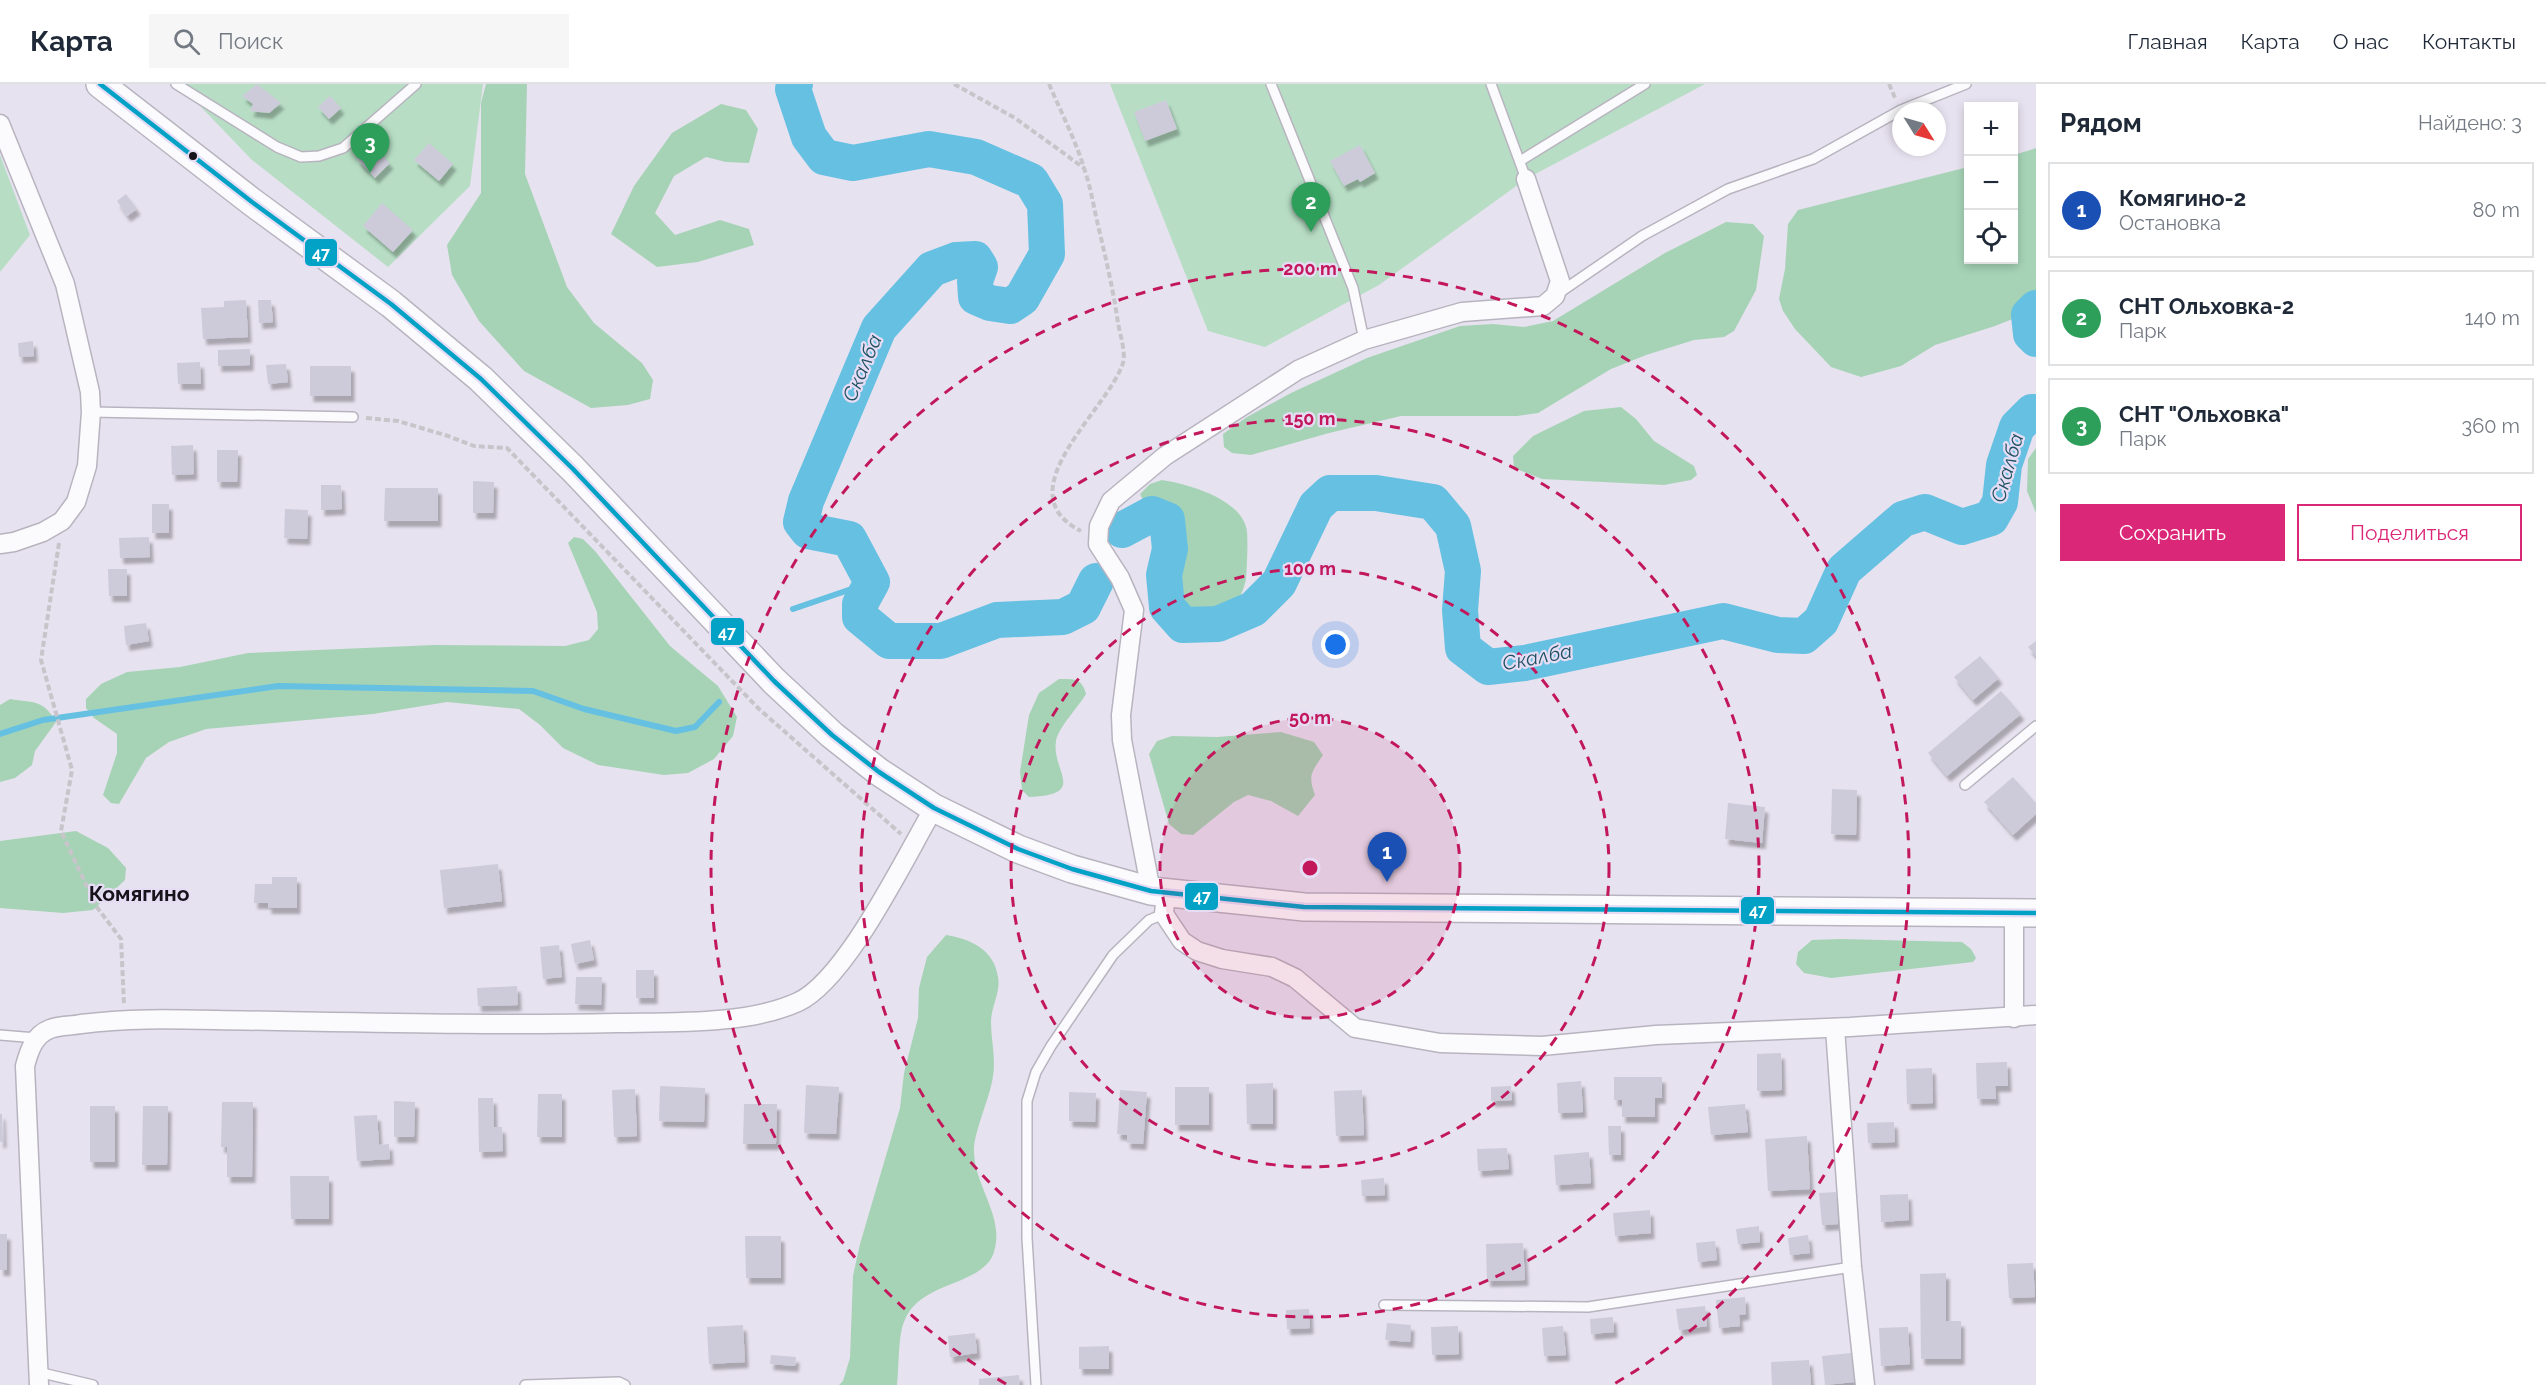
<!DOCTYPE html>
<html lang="ru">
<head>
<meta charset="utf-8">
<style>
  :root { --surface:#fff; --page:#f6f6f7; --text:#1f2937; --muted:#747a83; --line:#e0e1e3; --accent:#db2777 }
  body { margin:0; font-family:Raleway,sans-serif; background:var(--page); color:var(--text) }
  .controls { position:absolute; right:18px; top:18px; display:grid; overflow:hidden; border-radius:0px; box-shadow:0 3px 9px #0003 }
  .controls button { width:54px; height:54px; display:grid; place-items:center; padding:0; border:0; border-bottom:2px solid var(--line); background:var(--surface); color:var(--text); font:30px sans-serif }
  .compass { position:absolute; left:1892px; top:18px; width:54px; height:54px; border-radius:50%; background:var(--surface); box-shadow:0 3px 9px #0003; rotate:127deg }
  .you { position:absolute; left:1336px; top:561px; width:21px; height:21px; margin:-15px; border:4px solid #fff; border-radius:50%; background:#1a73e8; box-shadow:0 0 0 9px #1a73e833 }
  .badge { display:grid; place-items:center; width:39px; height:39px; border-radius:50%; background:var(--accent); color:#fff; font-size:20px; font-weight:700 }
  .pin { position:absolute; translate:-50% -50px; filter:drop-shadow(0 2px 3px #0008) }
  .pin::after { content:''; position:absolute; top:32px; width:21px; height:18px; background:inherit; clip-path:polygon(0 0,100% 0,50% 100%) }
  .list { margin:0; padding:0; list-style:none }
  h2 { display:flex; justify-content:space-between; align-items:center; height:78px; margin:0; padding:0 24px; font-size:26px }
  h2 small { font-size:20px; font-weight:400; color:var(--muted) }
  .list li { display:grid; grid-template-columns:39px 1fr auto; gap:18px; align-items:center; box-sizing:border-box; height:96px; margin:0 12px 12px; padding:0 12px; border:2px solid var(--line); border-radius:0px }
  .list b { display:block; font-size:22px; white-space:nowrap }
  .list p { margin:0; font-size:20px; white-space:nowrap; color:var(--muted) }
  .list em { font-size:20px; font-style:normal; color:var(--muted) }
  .actions { display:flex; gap:12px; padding:18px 24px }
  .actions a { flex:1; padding:14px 0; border:2px solid var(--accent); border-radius:0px; text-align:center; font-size:21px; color:var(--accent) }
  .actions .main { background:var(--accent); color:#fff }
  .icon { flex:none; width:33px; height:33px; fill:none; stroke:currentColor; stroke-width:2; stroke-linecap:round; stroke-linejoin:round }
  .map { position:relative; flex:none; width:2036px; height:1301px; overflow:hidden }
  header { display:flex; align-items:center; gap:36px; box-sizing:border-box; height:84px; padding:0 30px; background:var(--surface); border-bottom:2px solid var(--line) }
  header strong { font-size:28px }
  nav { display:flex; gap:33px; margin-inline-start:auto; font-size:21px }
  .search { width:420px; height:54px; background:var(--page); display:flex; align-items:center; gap:15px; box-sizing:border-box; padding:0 21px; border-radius:0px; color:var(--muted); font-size:22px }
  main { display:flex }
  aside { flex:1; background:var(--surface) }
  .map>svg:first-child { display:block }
</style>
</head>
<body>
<header>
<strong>Карта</strong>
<div class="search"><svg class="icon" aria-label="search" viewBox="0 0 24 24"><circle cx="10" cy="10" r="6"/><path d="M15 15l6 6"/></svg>Поиск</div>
<nav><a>Главная</a><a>Карта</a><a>О нас</a><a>Контакты</a></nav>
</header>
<main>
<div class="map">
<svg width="2036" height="1301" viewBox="0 0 2036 1301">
  <defs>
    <filter id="shadow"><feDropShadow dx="3.5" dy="6" stdDeviation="1.5" flood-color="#0004"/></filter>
  </defs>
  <rect width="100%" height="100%" fill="#e7e2ef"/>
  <g fill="#b7dec5">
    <polygon points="179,0 483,0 470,102 388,183 252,76"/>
    <polygon points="1110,0 1705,0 1526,95 1379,201 1265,263 1208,247"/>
    <polygon points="0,71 30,151 0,188"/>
  </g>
  <g fill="#a6d3b6">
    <polygon points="486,0 527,0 525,90 567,203 594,239 642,279 653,296 650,315 628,321 591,324 524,287 479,237 452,191 447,161 481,109 481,19"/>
    <polygon points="721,20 746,26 758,45 749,79 726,78 706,73 674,92 655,129 675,151 720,136 749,145 754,161 698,178 657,183 611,150 634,102 672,49"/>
    <polygon points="2036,64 2036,208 2015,234 1995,242 1935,261 1901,282 1861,293 1831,283 1795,245 1783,227 1779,215 1785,185 1788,140 1798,126 1968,83 1968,176 2014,176 2014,71"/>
    <polygon points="1726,138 1753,140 1764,152 1756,206 1734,247 1724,253 1694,256 1646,271 1611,285 1538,329 1517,332 1401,332 1329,349 1251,371 1232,369 1224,363 1223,350 1247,333 1291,309 1367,274 1460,242 1493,240 1524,243 1553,237 1665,169"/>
    <polygon points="1621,323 1636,335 1654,357 1694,382 1697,391 1691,396 1664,401 1542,395 1514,384 1513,372 1533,352 1584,327"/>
    <polygon points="2036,364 2036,429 2027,407 2028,375"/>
    <path d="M 1162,396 C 1189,400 1244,416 1247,448 C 1248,459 1247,482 1246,494 C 1245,502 1241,513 1235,519 C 1227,527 1217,528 1206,527 C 1154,522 1195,455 1175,430 C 1168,421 1156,423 1145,420 L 1140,410 L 1150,400 Z"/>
    <polygon points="574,453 583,455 595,467 670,562 718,602 737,633 733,652 714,675 688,689 664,691 598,681 563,664 540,641 519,625 447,618 373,630 206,645 169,658 146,674 119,720 111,719 103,711 117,669 117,650 94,634 86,624 86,615 101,600 127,588 180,583 248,569 434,561 565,562 589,556 598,545 597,528 568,459"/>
    <path d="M 1059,595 C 1074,595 1082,594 1086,610 C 1079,622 1058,644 1056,657 C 1051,687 1089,711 1029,713 L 1022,706 L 1020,688 L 1029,631 L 1039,609 Z"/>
    <path d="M 10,615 C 34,619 43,615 56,638 L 35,667 L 32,681 L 15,694 L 0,698 L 0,621 Z"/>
    <path d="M 1281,648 L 1314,658 L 1323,671 C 1311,689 1308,691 1315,711 L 1298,732 L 1271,717 L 1248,711 L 1234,718 L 1193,751 L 1181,750 L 1169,740 L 1149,670 L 1157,657 L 1172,652 L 1217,653 Z"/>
    <polygon points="76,747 108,764 126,784 125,796 93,826 63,829 0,824 0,757"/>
    <path d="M 946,851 C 970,855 994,865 998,893 C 1001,908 991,923 991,938 C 991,956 996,974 993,992 C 990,1015 974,1046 974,1067 C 974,1102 1005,1132 994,1168 C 983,1203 919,1196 904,1238 C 898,1251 899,1285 897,1301 L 839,1301 L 843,1297 L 850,1274 L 853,1192 L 860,1160 L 900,1024 L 904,989 L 918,934 L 919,904 L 927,873 Z"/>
    <polygon points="1841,855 1962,858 1971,865 1976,874 1973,878 1831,894 1804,889 1796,880 1798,868 1812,856"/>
  </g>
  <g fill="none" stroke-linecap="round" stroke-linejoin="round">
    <g stroke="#66c0e2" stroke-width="6">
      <polyline points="793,525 872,498"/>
      <polyline points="0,650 43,636 278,602 533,607 584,625 676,647 695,643 719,618"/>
    </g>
    <g stroke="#66c0e2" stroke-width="36">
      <polyline points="795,0 793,5 809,53 824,73 853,79 929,65 976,73 1031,97 1045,120 1047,170 1022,214 1010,222 990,219 976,213 975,197 980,183 975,175 956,176 932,185 879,244 806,417 801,438 808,447 849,455 872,498 860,520 860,533 889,557 941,557 997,536 1063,533 1083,523 1096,497"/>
      <polyline points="2036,224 2029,231 2031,250 2036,255"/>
      <polyline points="1122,446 1152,430 1167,436 1170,465 1164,491 1167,523 1183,541 1218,540 1253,525 1279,499 1316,422 1330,409 1376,409 1433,418 1453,442 1463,487 1460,526 1463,564 1488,583 1525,579 1723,537 1778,551 1804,552 1821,537 1844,486 1903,435 1925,428 1962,443 1991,434 2000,418 2004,381 2017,343 2032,328 2036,328"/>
    </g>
  </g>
  <g fill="#cdcbda" filter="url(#shadow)">
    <polygon points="257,0 281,19 269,29 250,27 253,20 242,12"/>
    <polygon points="330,12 341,24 329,35 318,23"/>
    <polygon points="1166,16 1177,45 1145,57 1134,28"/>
    <polygon points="429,59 453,80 439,97 414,76"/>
    <polygon points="372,61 390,79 375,94 357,75"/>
    <polygon points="1360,61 1375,89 1360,98 1358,95 1344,102 1330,77"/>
    <polygon points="126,110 137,125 127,132 117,117"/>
    <polygon points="382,119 413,146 393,168 363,142"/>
    <polygon points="246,216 248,253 203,255 201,224 224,223 224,217"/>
    <polygon points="258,216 271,216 273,238 259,239"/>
    <polygon points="33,257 34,272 19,273 18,259"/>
    <polygon points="250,265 250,281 218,282 218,266"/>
    <polygon points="200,278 201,300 178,300 177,279"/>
    <polygon points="286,280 288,298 268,300 266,281"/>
    <rect x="310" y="282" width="41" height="30"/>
    <polygon points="193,361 194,390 172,391 171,362"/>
    <polygon points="217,366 238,366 237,398 217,398"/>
    <polygon points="473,397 494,398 493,429 473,429"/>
    <polygon points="321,401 341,401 342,425 321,426"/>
    <polygon points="385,404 438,404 438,437 384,437"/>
    <rect x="152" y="420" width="17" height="29"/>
    <polygon points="285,425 308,426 307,455 284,454"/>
    <polygon points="149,453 150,473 120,474 119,454"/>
    <polygon points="108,485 127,485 127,512 109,512"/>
    <polygon points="146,539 149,557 126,561 124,542"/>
    <polygon points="2036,557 2036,572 2028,563"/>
    <polygon points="1980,572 1999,594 1973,616 1954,593"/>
    <polygon points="2001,607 2021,630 1947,692 1928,669"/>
    <polygon points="2013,693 2036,719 2036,730 2013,751 1984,718"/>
    <polygon points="1832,705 1857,706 1856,751 1831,750"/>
    <polygon points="1728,719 1765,723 1762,759 1725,755"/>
    <polygon points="498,780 502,817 444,824 440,786"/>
    <polygon points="272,793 297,793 297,824 268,824 268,819 254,819 255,800 272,800"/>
    <polygon points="590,856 594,876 575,880 571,860"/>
    <polygon points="559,861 562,893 543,895 540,863"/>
    <rect x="636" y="886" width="18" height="28"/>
    <polygon points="576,893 602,893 601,921 575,920"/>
    <polygon points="517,902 518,921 478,922 477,904"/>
    <polygon points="1781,969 1782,1006 1757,1007 1757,970"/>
    <polygon points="2007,978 2008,1002 1995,1002 1996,1015 1977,1015 1976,979"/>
    <polygon points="1932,984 1933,1019 1907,1020 1906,985"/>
    <polygon points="1614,993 1662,993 1662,1014 1655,1014 1655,1033 1622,1033 1622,1016 1614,1016"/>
    <polygon points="1581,997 1583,1028 1558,1029 1557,999"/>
    <polygon points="1273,999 1273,1040 1247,1040 1246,1000"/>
    <polygon points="806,1001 839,1003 836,1050 804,1049"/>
    <polygon points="660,1002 705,1004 704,1038 659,1037"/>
    <polygon points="1511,1002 1512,1016 1491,1017 1491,1003"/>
    <rect x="1175" y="1003" width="34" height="38"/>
    <polygon points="635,1005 637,1052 614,1053 612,1006"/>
    <polygon points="1120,1006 1147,1008 1143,1060 1127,1059 1127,1051 1117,1050"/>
    <polygon points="1362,1006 1364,1051 1336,1052 1334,1007"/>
    <polygon points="1069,1008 1096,1009 1095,1038 1069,1037"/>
    <polygon points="538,1010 562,1010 562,1053 537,1053"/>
    <polygon points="478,1014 493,1014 494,1043 502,1043 503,1067 479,1068"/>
    <polygon points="394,1017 415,1018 414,1053 394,1053"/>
    <polygon points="222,1018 253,1018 252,1093 227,1093 227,1063 221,1063"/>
    <polygon points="744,1020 777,1020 776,1060 743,1060"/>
    <polygon points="1745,1020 1748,1048 1711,1051 1708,1023"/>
    <rect x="90" y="1022" width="25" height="56"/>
    <polygon points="143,1022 168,1022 167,1081 142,1081"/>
    <polygon points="0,1030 2,1030 3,1058 0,1058"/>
    <polygon points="377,1031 379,1061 389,1060 390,1075 357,1077 354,1032"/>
    <polygon points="1894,1038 1895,1058 1868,1059 1867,1039"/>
    <polygon points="1608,1042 1621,1042 1621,1071 1609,1071"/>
    <polygon points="1807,1052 1810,1105 1768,1107 1765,1055"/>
    <polygon points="1507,1064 1509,1085 1478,1087 1477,1065"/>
    <polygon points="1589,1068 1591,1099 1556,1101 1554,1071"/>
    <polygon points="290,1092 329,1092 329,1135 291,1135"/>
    <polygon points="1384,1094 1385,1111 1362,1112 1361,1096"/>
    <polygon points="1836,1108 1838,1140 1822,1141 1819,1109"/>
    <polygon points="1908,1110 1909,1136 1881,1138 1880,1111"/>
    <polygon points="1650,1126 1651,1149 1615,1152 1613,1129"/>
    <polygon points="1759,1142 1760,1158 1738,1160 1736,1145"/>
    <rect x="0" y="1150" width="7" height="36"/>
    <polygon points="1808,1151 1810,1169 1790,1171 1788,1154"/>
    <polygon points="745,1152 781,1152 781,1194 746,1194"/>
    <polygon points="1715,1157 1717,1176 1698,1178 1696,1159"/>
    <polygon points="1523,1159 1525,1196 1487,1197 1486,1160"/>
    <polygon points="2033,1179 2035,1213 2009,1214 2007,1180"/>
    <polygon points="1946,1189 1946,1237 1961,1237 1961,1275 1921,1275 1920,1190"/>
    <polygon points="1745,1213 1746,1230 1739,1231 1740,1242 1719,1244 1716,1216"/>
    <polygon points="1705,1222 1707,1242 1679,1246 1676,1225"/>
    <polygon points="1309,1225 1310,1244 1287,1245 1286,1226"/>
    <polygon points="1613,1233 1614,1248 1591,1250 1590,1235"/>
    <polygon points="1387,1239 1411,1241 1410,1258 1385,1256"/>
    <polygon points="743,1241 745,1278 709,1280 707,1243"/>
    <polygon points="1458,1242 1459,1270 1432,1271 1431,1243"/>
    <polygon points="1563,1242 1566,1271 1544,1272 1542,1244"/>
    <polygon points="1908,1243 1910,1280 1881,1282 1879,1244"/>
    <polygon points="975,1249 977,1269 950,1273 948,1252"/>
    <polygon points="1109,1262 1109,1285 1079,1285 1079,1263"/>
    <polygon points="1851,1269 1854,1298 1825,1301 1822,1272"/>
    <polygon points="771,1271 796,1273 795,1282 770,1280"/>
    <polygon points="1809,1276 1811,1301 1772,1301 1771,1278"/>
    <polygon points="1019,1291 1020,1301 979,1301 979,1295"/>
  </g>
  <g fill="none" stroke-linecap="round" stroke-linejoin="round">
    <defs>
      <g id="lane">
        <polyline points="176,0 277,63 301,73 319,72 343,64 416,0"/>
        <polyline points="1271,0 1353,204 1364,256"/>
        <polyline points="1491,0 1526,95"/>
        <polyline points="1520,77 1645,0"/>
        <polyline points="1559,209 1642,152 1728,105 1813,75 1901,26 1966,0"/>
        <polyline points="91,328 353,333"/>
        <polyline points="1965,701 2036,642"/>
        <polyline points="0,951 36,954"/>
        <polyline points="1384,1221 1588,1223 1852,1183"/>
        <polyline points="38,1288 93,1301"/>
        <polyline points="525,1301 619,1298 625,1301"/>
        <polyline points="1036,1301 1027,1154 1027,1017 1036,988 1051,962 1113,871 1149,836 1164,830"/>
      </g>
      <g id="street">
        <polyline points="0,40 65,200 90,308 91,328 87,382 76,418 62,437 43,448 14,458 0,460"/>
        <polyline points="1151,807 1122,656 1121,631 1134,526 1120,494 1098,460 1099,442 1111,417 1165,372 1298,286 1364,256 1462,228 1543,222 1555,212 1560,197 1526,95"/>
        <polyline points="1166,808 1164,830 1182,857 1197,867 1222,875 1272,883 1295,894 1355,944 1440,959 1542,962 1656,951 1850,943 2036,931"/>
        <polyline points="2014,830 2014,934"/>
        <polyline points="1835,944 1852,1183 1865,1301"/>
        <path d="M 39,1301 L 25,982 C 29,967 34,951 50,945 C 59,941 72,942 81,940 C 126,934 170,935 216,936 C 350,938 484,942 617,939 C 671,938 748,941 798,918 C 847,895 905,773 934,724"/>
      </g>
      <polyline id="secondary" points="100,0 252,118 391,220 481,295 573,385 774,597 832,651 879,688 934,724 1018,765 1072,785 1151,807 1304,823 2036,829"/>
    </defs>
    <use href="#lane" stroke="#b8b4bf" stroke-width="12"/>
    <use href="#street" stroke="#b8b4bf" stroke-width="21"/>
    <use href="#secondary" stroke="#b8b4bf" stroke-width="30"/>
    <g stroke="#c7c5ca" stroke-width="4" stroke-dasharray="6 3" stroke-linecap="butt">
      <polyline points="954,0 1015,34 1084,84"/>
      <path d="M 1049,0 C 1061,28 1075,55 1084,84 C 1090,101 1093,119 1097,137 C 1105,171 1113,204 1118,239 C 1120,250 1126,269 1123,279 C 1108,326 1003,408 1081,447"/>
      <polyline points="1889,0 1896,16"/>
      <polyline points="366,334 398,337 448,352 474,362 507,364 759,625 901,750"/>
      <polyline points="59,459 41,576 72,686 61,747 96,822 121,855 124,920"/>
    </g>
    <use href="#lane" stroke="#fbfbfd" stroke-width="9"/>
    <use href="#street" stroke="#fbfbfd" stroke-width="18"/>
    <use href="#secondary" stroke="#fbfbfd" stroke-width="27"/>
    <defs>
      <polyline id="bus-1" points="100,0 252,118 391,220 481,295 573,385 774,597 832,651 879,688 934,724 1018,765 1072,785 1151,807 1304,823 2036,829"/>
    </defs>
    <use href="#bus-1" stroke="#e6ddf4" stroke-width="9"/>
    <use href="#bus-1" stroke="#01a2c5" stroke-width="4.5"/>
  </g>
  <circle cx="1310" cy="784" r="150" fill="#c2185b" fill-opacity=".12"/>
  <g fill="none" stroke="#c2185b" stroke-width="3" stroke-dasharray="10 8">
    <circle cx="1310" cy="784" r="150"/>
    <circle cx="1310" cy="784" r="299"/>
    <circle cx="1310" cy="784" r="449"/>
    <path d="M1006 1300A599 599 0 1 1 1614 1300"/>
  </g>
  <circle fill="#16131b" stroke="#e6ddf4" stroke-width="2" cx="193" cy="72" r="5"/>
  <g text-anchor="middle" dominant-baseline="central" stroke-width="4.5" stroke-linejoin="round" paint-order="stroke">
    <g font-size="20" font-style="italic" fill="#1d5062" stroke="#e6ddf4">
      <text transform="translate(862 284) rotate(-67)">Скалба</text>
      <text transform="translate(2007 384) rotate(-74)">Скалба</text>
      <text transform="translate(1537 573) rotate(-11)">Скалба</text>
    </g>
    <g font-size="21" font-weight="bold" fill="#16131b" stroke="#e6ddf4">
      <text x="139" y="809">Комягино</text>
    </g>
  </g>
  <circle cx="1310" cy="784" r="9" fill="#c2185b" stroke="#e6ddf4" stroke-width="3"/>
  <g font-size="18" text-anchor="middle" font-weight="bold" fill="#c2185b" stroke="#e6ddf4" stroke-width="4.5" stroke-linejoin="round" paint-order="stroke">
    <text x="1310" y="191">200 m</text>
    <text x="1310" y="341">150 m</text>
    <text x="1310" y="491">100 m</text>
    <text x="1310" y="640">50 m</text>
  </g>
  <g stroke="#e6ddf4" stroke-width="2">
    <rect x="304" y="154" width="34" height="29" rx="6" fill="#01a2c5"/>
    <rect x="710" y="533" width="35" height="29" rx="6" fill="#01a2c5"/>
    <rect x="1184" y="798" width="35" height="29" rx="6" fill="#01a2c5"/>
    <rect x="1740" y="812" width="35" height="29" rx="6" fill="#01a2c5"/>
  </g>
  <g font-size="16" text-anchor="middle" font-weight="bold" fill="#fff">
    <text x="321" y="175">47</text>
    <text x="727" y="554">47</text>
    <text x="1202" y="818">47</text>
    <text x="1758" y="832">47</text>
  </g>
</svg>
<div class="controls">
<button>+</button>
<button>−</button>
<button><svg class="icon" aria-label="locate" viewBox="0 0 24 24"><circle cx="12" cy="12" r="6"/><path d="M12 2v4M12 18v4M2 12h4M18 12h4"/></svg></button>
</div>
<svg class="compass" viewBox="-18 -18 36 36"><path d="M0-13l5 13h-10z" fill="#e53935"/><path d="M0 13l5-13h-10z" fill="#747a83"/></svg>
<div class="you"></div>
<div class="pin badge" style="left:1387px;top:798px;background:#1a4fb4">1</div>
<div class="pin badge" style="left:1311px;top:148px;background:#2e9e5b">2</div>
<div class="pin badge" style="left:370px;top:89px;background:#2e9e5b">3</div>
</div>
<aside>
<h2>Рядом<small>Найдено: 3</small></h2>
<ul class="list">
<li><span class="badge" style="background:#1a4fb4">1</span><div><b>Комягино-2</b><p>Остановка</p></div><em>80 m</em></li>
<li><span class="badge" style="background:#2e9e5b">2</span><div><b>СНТ Ольховка-2</b><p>Парк</p></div><em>140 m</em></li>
<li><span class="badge" style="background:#2e9e5b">3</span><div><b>СНТ &quot;Ольховка&quot;</b><p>Парк</p></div><em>360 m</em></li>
</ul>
<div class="actions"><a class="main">Сохранить</a><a>Поделиться</a></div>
</aside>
</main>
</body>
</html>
